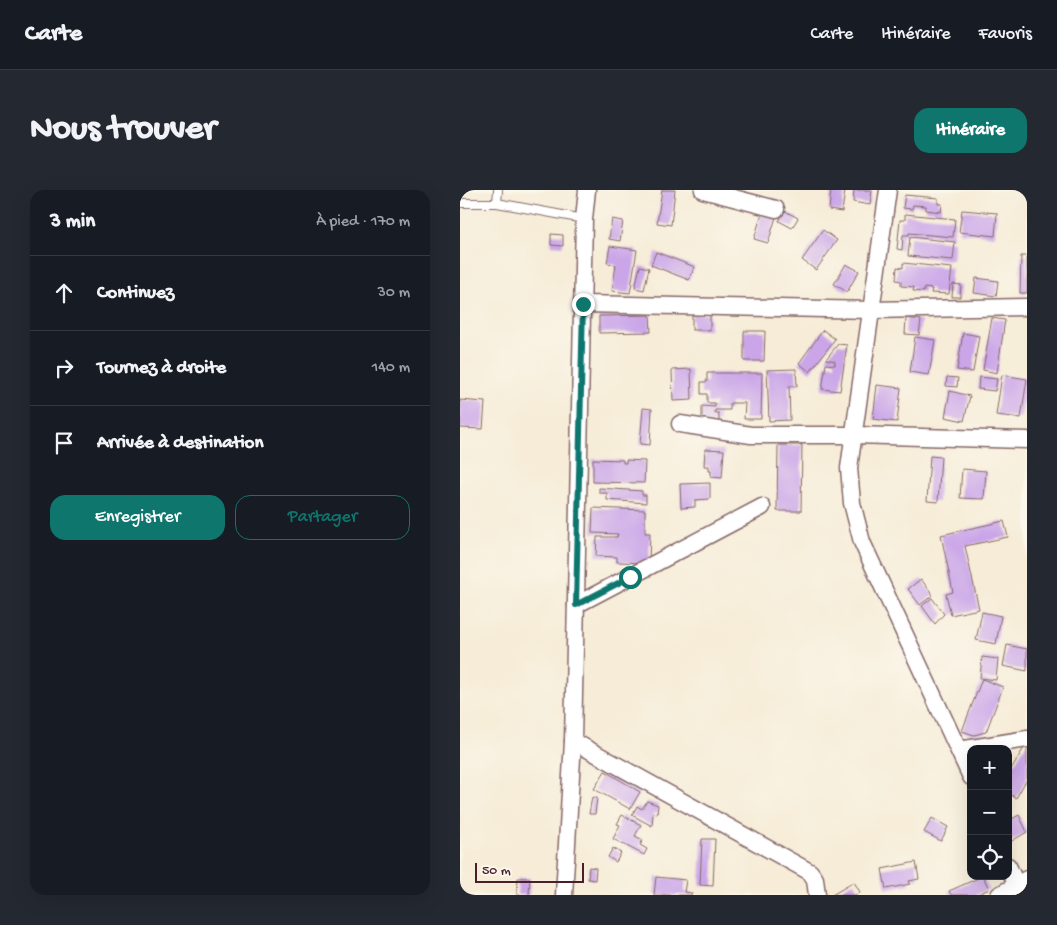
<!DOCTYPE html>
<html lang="fr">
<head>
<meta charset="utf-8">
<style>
  :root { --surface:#171b24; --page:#242831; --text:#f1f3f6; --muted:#9ea1a6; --line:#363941; --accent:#0f766e }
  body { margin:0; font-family:"Gochi Hand",sans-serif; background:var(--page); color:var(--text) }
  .controls { position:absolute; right:15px; bottom:15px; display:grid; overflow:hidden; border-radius:10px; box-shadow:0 5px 20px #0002 }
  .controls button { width:45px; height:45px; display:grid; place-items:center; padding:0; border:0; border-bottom:1px solid var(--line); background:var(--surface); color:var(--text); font:25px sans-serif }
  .scale { position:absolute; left:15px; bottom:12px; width:109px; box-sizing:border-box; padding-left:5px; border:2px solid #4a1f2b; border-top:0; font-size:14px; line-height:18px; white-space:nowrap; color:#4a1f2b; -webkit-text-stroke:4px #fbf7ec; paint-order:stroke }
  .stop { position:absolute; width:15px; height:15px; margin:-11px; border:4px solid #0f766e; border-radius:50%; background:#fff }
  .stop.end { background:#0f766e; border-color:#fff; box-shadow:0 1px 5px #0008 }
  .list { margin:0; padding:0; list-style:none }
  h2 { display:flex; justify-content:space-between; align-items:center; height:65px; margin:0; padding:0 20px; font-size:21px }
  h2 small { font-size:16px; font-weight:400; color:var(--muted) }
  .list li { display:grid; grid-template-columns:32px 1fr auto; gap:15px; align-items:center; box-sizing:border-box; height:75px; padding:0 20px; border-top:1px solid var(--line) }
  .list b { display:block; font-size:19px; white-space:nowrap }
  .list em { font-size:16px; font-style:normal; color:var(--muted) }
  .actions { display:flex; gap:10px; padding:15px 20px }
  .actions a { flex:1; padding:11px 0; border:1px solid var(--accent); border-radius:15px; text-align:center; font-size:18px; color:var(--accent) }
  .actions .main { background:var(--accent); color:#fff }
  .icon { flex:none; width:28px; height:28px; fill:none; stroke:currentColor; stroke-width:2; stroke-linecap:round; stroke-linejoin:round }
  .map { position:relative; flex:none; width:567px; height:705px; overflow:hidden; border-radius:15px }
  header { display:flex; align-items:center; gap:30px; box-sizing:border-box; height:70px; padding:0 25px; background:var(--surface); border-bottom:1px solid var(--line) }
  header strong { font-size:24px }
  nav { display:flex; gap:28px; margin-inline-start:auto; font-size:18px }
  .intro { display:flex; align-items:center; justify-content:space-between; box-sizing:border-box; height:120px; padding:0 30px }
  h1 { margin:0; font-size:35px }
  .button { padding:12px 22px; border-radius:15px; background:var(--accent); color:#fff; font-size:18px; font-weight:700 }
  main { display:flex; gap:30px; padding:0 30px }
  aside { flex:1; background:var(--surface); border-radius:15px; box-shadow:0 5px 20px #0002 }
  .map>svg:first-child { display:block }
</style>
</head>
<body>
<header>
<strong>Carte</strong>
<nav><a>Carte</a><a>Itinéraire</a><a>Favoris</a></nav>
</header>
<div class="intro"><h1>Nous trouver</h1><a class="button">Itinéraire</a></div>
<main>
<aside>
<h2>3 min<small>À pied · 170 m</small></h2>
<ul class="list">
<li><svg class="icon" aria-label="ahead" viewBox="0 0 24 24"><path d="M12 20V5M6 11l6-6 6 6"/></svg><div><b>Continuez</b></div><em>30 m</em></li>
<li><svg class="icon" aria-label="right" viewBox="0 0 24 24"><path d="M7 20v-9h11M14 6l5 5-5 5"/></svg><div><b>Tournez à droite</b></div><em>140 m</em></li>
<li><svg class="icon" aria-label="arrive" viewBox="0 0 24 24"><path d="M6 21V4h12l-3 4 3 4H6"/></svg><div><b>Arrivée à destination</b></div></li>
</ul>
<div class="actions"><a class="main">Enregistrer</a><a>Partager</a></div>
</aside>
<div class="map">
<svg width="567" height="705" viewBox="0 0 567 705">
  <rect width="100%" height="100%" fill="#fbf7ec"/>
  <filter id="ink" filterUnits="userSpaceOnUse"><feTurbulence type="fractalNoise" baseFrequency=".02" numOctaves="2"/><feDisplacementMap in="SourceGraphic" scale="10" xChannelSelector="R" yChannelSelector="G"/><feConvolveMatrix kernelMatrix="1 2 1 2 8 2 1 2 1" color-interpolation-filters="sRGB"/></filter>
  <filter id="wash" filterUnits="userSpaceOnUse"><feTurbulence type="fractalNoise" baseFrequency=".0096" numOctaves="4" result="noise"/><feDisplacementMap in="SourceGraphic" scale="20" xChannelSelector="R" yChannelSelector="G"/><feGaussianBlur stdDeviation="1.12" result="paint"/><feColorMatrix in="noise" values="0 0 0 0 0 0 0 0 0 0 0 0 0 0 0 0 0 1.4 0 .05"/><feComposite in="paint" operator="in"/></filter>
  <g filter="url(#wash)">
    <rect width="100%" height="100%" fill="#f6ecd7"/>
    <g id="blocks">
      <g fill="#caa6e8">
        <polygon points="202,0 215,0 211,35 197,33"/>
        <polygon points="371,0 385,0 382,22 369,20"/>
        <polygon points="394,0 412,0 410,15 393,12"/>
        <polygon points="445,5 478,8 478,14 482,14 481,22 466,20 466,16 453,15 452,19 443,18"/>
        <polygon points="502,20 537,23 535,46 499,42"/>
        <polygon points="325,21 338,28 332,38 319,31"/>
        <polygon points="302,23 316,27 308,53 294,49"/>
        <polygon points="445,24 495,29 493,47 449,43 449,45 443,45 442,60 437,59 440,30 445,30"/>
        <polygon points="152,29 163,31 160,51 149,49"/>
        <polygon points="363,40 377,50 356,80 342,70"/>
        <polygon points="91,44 103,45 103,56 91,55"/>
        <polygon points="450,47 495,52 493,70 448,66"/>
        <polygon points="150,56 177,60 170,103 152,101 156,75 147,73"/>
        <polygon points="196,62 235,77 229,90 191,75"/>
        <polygon points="561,66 567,66 567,103 560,103"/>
        <polygon points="443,73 492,78 489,104 471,103 472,99 464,98 464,102 453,101 454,97 441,96 441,91 436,90 437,77 443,78"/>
        <polygon points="386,74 399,81 387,102 374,94"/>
        <polygon points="180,76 189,78 184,100 175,98"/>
        <polygon points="516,88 538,91 536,106 514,103"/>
        <polygon points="493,94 501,95 500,107 492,107"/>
        <rect x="232" y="124" width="18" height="16"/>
        <polygon points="190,125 191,142 139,143 139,126"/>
        <polygon points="446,128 461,130 459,145 445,144"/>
        <polygon points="532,128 545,130 537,183 523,180"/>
        <polygon points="363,140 375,149 350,182 339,173"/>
        <polygon points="284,141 305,141 304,171 284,171"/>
        <polygon points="503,143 519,146 513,182 497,180"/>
        <polygon points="455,147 475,150 469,185 450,182"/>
        <polygon points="378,154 387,155 380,201 362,199 366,174 375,175 375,171 366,169"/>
        <polygon points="231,179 232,210 213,211 212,180"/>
        <polygon points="336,179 337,196 329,196 330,230 309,231 307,180"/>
        <polygon points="247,183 302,183 301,229 284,229 285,213 270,213 270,220 255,220 255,223 259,223 259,233 242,233 242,216 255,217 255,213 247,213 247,204 241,204 241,192 247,192"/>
        <polygon points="542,185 567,189 561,228 536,225"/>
        <polygon points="487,187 498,188 497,197 486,196"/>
        <polygon points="519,187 537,189 535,201 518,199"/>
        <polygon points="417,195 441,198 437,232 413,229"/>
        <polygon points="490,201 510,206 504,231 485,227"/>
        <polygon points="0,210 25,212 23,239 0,238"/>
        <polygon points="183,218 192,219 190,255 180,254"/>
        <polygon points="318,255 342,255 341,321 317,321"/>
        <polygon points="245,259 264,260 262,288 251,287 251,281 249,281 249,276 244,276"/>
        <polygon points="470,266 481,267 478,312 467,311"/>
        <polygon points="133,269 163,270 163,273 166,273 166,270 185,271 184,293 133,292"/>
        <polygon points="502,279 526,281 524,309 500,308"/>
        <polygon points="250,293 250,309 235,310 235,317 221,318 220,294"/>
        <polygon points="139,298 182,301 182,305 186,305 186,313 147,310 147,303 139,303"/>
        <polygon points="133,318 185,320 185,343 190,343 189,373 157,372 157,367 136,366 137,347 157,347 158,344 132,343"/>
        <polygon points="544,331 548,347 505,356 519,419 491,425 486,404 493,402 481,345"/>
        <polygon points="461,389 473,405 460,415 448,399"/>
        <polygon points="472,408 484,424 475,434 462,416"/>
        <polygon points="522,422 541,426 536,454 516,450"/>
        <polygon points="547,455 567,459 567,481 543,476"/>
        <polygon points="522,467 538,469 536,490 520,488"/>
        <polygon points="522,489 543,497 526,542 514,545 502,541"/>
        <polygon points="567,553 567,589 556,608 548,603 548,584"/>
        <polygon points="145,581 180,602 170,619 134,599"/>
        <polygon points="132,607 137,608 135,624 129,624"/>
        <polygon points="187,611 198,615 197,624 193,623 192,636 172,625 177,616 182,619"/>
        <polygon points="162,625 181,635 175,646 183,650 180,655 187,659 184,665 153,649 160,635 157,634"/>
        <polygon points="559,625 567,642 550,652 548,649 548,631"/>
        <polygon points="472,628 488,637 481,651 464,642"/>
        <polygon points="242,649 255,649 253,696 240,695"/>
        <polygon points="153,658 161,663 156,672 148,667"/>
        <polygon points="456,672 459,689 449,691 450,694 426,699 422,679"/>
        <polygon points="129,677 136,678 135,690 128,689"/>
        <polygon points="523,686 529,699 516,705 491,705 489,701"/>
        <polygon points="196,687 226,690 224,702 232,703 231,705 194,705"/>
        <polygon points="58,688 70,688 69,705 57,705"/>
        <polygon points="394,692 400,702 395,705 372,705"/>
      </g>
    </g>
  </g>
  <g filter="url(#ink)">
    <use href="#blocks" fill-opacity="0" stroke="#866767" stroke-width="1"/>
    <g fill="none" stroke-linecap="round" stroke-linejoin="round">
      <defs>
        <g id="lane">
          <polyline points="0,13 37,13 124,29"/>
          <polyline points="37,13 38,0"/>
        </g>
        <g id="street">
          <polyline points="243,0 316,19"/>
          <polyline points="428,0 389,278 392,313 402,352 511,587"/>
          <polyline points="123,114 411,120 567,117"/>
          <polyline points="220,234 291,245 394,245 567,250"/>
          <polyline points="116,415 302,317"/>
          <polyline points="113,551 350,682 355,689 357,705"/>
          <polyline points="499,560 567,549"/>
          <polyline points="548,676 561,705"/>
          <polyline points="104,705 113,551 124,29 127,0"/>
          <polyline points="539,705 567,689"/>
        </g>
      </defs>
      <use href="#lane" stroke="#866767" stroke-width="10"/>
      <use href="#street" stroke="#866767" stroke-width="19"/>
      <use href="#lane" stroke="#fff" stroke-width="8"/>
      <use href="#street" stroke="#fff" stroke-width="16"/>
    </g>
  </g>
  <g fill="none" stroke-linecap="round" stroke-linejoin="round" filter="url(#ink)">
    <polyline stroke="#0f766e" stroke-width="6" points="123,114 116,415 170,387"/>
  </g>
</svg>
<div class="controls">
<button>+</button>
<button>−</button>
<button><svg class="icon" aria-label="locate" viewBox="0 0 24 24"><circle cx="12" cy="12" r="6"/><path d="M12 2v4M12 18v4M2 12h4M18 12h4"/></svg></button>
</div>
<div class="scale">50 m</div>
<div class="stop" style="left:170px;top:387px"></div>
<div class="stop end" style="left:123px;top:114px"></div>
</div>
</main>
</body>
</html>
